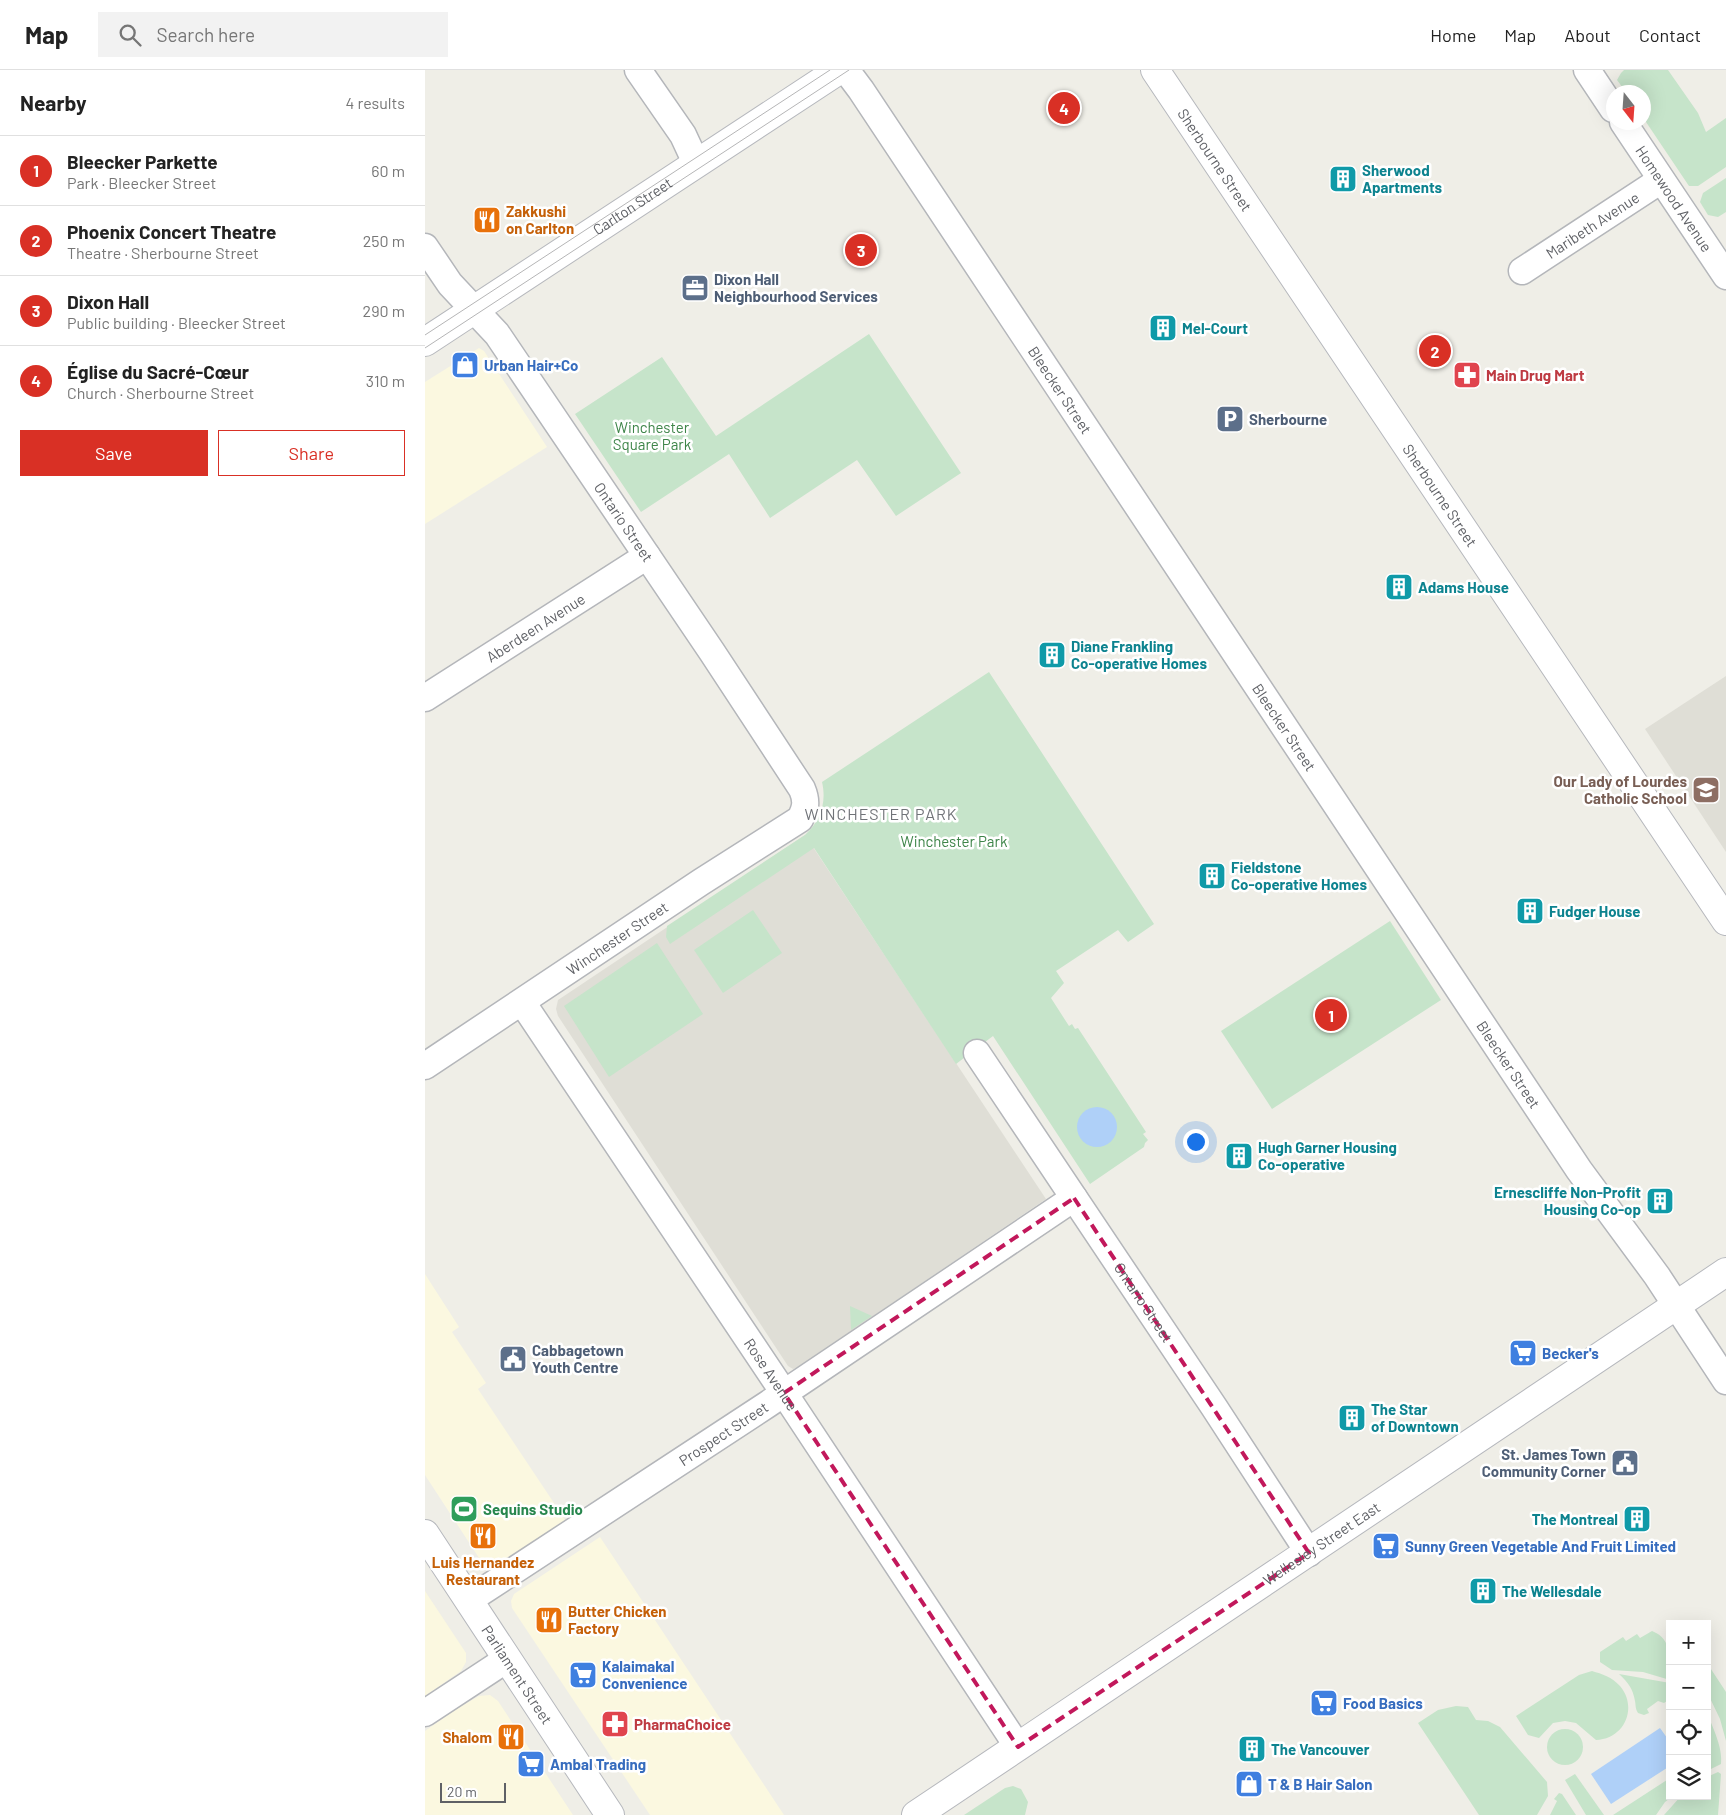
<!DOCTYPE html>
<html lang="en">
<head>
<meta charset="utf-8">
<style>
  :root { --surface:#fff; --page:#f2f2f2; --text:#222; --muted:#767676; --line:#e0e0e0; --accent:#d93025 }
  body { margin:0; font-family:Barlow,sans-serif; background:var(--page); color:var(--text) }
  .controls { position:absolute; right:15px; bottom:15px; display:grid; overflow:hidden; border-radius:0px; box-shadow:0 5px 20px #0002 }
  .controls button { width:45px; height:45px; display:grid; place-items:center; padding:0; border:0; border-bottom:1px solid var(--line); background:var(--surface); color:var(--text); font:25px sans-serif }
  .compass { position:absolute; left:1181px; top:15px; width:45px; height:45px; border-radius:50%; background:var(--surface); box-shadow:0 5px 20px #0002; rotate:163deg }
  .scale { position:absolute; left:15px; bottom:12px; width:66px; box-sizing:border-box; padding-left:5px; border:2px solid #5f6166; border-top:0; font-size:14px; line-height:18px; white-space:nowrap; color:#5f6166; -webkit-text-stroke:4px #fff; paint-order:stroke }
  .you { position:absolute; left:770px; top:1071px; width:18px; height:18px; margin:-12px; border:4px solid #fff; border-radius:50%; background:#1a73e8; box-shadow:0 0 0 8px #1a73e833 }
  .badge { display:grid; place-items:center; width:32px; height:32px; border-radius:50%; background:var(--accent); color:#fff; font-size:16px; font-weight:700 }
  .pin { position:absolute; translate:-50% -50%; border:2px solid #fff; box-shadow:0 1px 5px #0006 }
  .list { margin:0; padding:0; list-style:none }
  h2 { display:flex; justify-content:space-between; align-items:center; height:65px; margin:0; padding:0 20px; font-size:21px }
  h2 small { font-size:16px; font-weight:400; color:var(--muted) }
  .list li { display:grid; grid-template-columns:32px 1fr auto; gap:15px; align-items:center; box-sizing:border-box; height:70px; padding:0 20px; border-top:1px solid var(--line) }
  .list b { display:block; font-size:19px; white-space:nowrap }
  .list p { margin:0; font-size:16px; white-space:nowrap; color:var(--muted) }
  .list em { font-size:16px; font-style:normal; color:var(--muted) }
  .actions { display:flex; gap:10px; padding:15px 20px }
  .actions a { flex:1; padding:11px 0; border:1px solid var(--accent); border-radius:0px; text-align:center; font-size:18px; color:var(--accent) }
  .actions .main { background:var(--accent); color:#fff }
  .icon { flex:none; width:28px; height:28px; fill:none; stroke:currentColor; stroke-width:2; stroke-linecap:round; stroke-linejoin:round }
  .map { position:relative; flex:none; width:1301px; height:1745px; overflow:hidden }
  header { display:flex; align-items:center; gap:30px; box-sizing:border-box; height:70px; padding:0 25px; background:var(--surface); border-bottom:1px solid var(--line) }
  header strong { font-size:24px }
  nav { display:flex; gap:28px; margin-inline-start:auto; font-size:18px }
  .search { width:350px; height:45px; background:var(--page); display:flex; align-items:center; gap:12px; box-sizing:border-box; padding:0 18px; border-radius:0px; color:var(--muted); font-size:19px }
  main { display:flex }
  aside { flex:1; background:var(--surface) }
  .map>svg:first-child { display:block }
</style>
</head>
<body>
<header>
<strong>Map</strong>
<div class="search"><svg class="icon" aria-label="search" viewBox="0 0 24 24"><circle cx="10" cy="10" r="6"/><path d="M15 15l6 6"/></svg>Search here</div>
<nav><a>Home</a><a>Map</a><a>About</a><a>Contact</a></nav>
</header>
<main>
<aside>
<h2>Nearby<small>4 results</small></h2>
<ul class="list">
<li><span class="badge">1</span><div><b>Bleecker Parkette</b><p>Park · Bleecker Street</p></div><em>60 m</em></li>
<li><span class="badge">2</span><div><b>Phoenix Concert Theatre</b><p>Theatre · Sherbourne Street</p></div><em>250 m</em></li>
<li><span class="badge">3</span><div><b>Dixon Hall</b><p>Public building · Bleecker Street</p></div><em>290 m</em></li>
<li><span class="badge">4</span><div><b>Église du Sacré-Cœur</b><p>Church · Sherbourne Street</p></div><em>310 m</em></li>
</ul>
<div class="actions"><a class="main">Save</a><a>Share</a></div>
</aside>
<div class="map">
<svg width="1301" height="1745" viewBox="0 0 1301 1745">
  <rect width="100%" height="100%" fill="#efeee7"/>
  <g fill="#fbf8e0">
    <polygon points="54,278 59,281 122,377 0,454 0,312"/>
    <polygon points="0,1204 34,1257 27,1262 61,1313 53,1319 141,1451 78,1493 69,1497 58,1494 0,1405"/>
    <polygon points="175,1467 359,1745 225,1745 87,1538 86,1531 89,1524"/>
    <polygon points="0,1521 41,1583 41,1592 36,1601 0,1626"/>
    <polygon points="65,1625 73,1631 148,1745 0,1745 0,1661 30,1640 54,1626"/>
  </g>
  <g fill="#dfded6">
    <polygon points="1301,606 1301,782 1220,659"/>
    <polygon points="380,765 621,1129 373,1297 368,1299 363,1296 133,946 131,939 133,930"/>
  </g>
  <g fill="#c6e4ca">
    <polygon points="1199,0 1243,0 1273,43 1281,62 1301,48 1301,97 1273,116 1264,116 1219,49 1218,22 1201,22 1192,10 1196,3"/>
    <polygon points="1301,108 1301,142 1293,147 1283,145 1275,132 1278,123"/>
    <polygon points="444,264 536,403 471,446 432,390 345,448 304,384 216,442 150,344 237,287 291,366"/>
    <path d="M 564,602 L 729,854 L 703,872 L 693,860 L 631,901 L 639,913 L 626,928 L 644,956 L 647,954 L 650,959 L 653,958 L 721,1062 L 718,1064 L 723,1070 L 720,1073 L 719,1077 L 665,1114 L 568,966 L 531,994 L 389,778 L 245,874 L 241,867 L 242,856 L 380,765 C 395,751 402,733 397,712 Z"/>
    <polygon points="328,840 357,883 298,923 269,880"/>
    <polygon points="965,851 1016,930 847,1039 796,961"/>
    <polygon points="232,873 278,944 184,1007 139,936"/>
    <polygon points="425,1236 447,1246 426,1260"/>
    <path d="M 1227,1561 C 1248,1569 1245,1591 1245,1610 L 1218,1602 L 1187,1600 L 1175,1592 L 1175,1582 L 1198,1567 L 1201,1571 L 1212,1564 L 1215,1568 Z"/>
    <polygon points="1282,1593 1301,1622 1301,1671 1295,1649 1282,1622"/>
    <path d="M 1167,1601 C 1177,1604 1187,1607 1195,1616 C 1213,1637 1200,1669 1171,1670 L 1151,1653 L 1140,1651 L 1128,1653 L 1114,1668 L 1103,1665 L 1091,1646 L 1154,1605 Z"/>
    <path d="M 1194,1604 L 1245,1613 L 1245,1629 L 1239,1633 L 1233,1631 L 1222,1639 L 1224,1643 L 1219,1645 L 1213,1643 C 1210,1638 1211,1636 1210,1631 C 1208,1619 1203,1612 1194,1604 Z"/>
    <polygon points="1031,1636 1043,1637 1051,1650 1063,1651 1075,1657 1122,1712 1123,1726 1112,1745 1054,1745 993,1653 1013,1640"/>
    <path d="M 1282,1643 C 1288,1658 1298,1678 1296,1694 L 1282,1701 Z"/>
    <circle cx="1140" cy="1677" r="18"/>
    <polygon points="1293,1702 1296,1704 1293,1745 1239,1745 1256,1726 1282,1726 1282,1707"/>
    <polygon points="1150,1704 1179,1745 1161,1745 1140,1710"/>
    <polygon points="1245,1708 1245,1726 1248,1726 1240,1732 1231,1745 1188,1745"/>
    <polygon points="588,1716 596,1719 603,1732 600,1745 539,1745 580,1718"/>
    <polygon points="1134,1723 1137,1724 1151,1745 1125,1745 1132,1731 1129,1729"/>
  </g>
  <g fill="#afd0f8">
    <circle cx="672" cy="1057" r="20"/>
    <polygon points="1235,1658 1245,1672 1245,1696 1186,1734 1166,1704"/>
  </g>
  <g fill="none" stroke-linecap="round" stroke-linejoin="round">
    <defs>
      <g id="street">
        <polyline points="213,0 258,65 271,93"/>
        <path id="s1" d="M 421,0 L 436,20 L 1154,1100 L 1232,1206 L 1301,1311"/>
        <polyline points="1162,0 1188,39"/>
        <path id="s2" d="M 1198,52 L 1301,206"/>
        <path id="s3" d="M 0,177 L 25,214 L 72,264 L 287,582 L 377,719 C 382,731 381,738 375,749 L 276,812 L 0,996"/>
        <path id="s4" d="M 1097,201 L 1236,110"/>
        <path id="s5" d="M 0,628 L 222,486"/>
        <path id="s6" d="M 97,932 L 359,1323 L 593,1677"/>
        <path id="s7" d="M 552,983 L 789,1337 L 884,1483"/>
        <path id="s8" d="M 44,1530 L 343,1334 L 649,1128"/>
        <polyline points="0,1643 82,1589"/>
      </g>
      <g id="secondary">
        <path id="s9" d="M 730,0 L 1301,851"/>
        <path id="s10" d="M 0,272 L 414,0"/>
        <path id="s11" d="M 0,1464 L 185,1745"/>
        <path id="s12" d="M 491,1745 L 1301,1202"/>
      </g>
    </defs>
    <use href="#street" stroke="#b4b6ba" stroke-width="29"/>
    <use href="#secondary" stroke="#b6b8bd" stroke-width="30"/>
    <use href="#street" stroke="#fff" stroke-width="26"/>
    <use href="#secondary" stroke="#fff" stroke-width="28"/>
    <g stroke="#b5b5b6" stroke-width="1">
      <polyline points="0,265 405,0"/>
      <polyline points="0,278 424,0"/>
    </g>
  </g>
  <path fill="none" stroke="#c2185b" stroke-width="4" stroke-dasharray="10 6" stroke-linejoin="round" d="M 649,1128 L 884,1483 L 593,1677 L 359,1323 Z"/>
  <defs>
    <symbol id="building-square" viewBox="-11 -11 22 22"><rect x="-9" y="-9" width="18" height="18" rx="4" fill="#0f9aa8" stroke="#fff"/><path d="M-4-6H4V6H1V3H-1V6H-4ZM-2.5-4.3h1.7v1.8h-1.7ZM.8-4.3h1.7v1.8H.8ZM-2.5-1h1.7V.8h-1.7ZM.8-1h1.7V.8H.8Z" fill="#fff"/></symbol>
    <symbol id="restaurant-square" viewBox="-11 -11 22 22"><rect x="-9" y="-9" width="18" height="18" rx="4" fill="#e8710a" stroke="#fff"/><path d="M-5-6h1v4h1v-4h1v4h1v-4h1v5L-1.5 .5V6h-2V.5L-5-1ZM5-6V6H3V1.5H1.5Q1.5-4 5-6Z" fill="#fff"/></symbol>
    <symbol id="office-square" viewBox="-11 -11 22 22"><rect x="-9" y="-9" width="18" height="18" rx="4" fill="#5c6f8a" stroke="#fff"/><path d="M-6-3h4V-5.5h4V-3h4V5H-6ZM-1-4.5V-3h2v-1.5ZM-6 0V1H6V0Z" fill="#fff"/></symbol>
    <symbol id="shop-square" viewBox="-11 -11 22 22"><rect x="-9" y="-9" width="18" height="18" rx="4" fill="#3f7fe0" stroke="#fff"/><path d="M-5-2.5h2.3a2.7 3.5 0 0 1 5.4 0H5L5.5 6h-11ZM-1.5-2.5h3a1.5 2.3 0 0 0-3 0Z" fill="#fff"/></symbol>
    <symbol id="pharmacy-square" viewBox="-11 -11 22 22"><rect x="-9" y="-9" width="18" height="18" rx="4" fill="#e0444e" stroke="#fff"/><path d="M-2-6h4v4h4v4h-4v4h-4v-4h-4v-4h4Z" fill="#fff"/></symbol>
    <symbol id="parking-square" viewBox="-11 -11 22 22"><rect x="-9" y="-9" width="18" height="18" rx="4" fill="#5c6f8a" stroke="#fff"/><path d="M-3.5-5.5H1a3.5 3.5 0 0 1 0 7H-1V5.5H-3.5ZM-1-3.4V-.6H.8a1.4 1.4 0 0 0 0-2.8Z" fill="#fff"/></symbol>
    <symbol id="school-square" viewBox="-11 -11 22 22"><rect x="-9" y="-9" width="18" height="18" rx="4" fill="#8d6e63" stroke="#fff"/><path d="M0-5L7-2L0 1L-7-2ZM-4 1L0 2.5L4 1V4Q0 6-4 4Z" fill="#fff"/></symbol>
    <symbol id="supermarket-square" viewBox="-11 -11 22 22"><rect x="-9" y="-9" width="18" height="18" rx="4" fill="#3f7fe0" stroke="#fff"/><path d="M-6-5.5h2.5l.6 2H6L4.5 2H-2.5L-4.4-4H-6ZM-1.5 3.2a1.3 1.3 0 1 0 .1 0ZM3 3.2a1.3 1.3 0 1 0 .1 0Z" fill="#fff"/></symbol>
    <symbol id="civic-square" viewBox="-11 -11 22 22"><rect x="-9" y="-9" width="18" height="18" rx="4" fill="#5c6f8a" stroke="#fff"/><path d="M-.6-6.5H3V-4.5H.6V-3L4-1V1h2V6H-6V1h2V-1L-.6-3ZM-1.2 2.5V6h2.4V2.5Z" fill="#fff"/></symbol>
    <symbol id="stadium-square" viewBox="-11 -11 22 22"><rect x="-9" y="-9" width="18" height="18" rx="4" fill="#2e9e5b" stroke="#fff"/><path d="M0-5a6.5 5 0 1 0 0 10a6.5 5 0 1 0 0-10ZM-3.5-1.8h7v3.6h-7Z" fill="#fff"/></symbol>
  </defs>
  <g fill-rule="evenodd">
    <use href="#building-square" x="902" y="93" width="32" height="32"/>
    <use href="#restaurant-square" x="46" y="134" width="32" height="32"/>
    <use href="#office-square" x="254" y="202" width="32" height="32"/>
    <use href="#building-square" x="722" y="242" width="32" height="32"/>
    <use href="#shop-square" x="24" y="279" width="32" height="32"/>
    <use href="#pharmacy-square" x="1026" y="289" width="32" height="32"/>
    <use href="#parking-square" x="789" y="333" width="32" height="32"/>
    <use href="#building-square" x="958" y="501" width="32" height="32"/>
    <use href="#building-square" x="611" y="569" width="32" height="32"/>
    <use href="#school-square" x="1265" y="704" width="32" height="32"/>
    <use href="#building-square" x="771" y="790" width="32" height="32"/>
    <use href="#building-square" x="1089" y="825" width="32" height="32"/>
    <use href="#building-square" x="798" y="1070" width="32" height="32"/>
    <use href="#building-square" x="1219" y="1115" width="32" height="32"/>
    <use href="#supermarket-square" x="1082" y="1267" width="32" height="32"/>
    <use href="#civic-square" x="72" y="1273" width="32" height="32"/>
    <use href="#building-square" x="911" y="1332" width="32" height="32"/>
    <use href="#civic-square" x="1184" y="1377" width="32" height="32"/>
    <use href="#stadium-square" x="23" y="1423" width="32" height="32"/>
    <use href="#building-square" x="1196" y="1433" width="32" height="32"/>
    <use href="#restaurant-square" x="42" y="1450" width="32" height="32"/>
    <use href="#supermarket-square" x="945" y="1460" width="32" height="32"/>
    <use href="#building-square" x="1042" y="1505" width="32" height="32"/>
    <use href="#restaurant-square" x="108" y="1534" width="32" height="32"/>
    <use href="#supermarket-square" x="142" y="1589" width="32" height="32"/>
    <use href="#supermarket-square" x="883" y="1617" width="32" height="32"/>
    <use href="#pharmacy-square" x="174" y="1638" width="32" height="32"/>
    <use href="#restaurant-square" x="70" y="1651" width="32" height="32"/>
    <use href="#building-square" x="811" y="1663" width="32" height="32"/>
    <use href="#supermarket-square" x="90" y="1678" width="32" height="32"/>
    <use href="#shop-square" x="808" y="1698" width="32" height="32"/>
  </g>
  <g text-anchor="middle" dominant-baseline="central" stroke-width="5" stroke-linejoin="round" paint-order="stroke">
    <g font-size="15" fill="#5f6166" stroke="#fff">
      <text stroke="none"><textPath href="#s9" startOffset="108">Sherbourne Street</textPath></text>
      <text stroke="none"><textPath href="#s2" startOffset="92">Homewood Avenue</textPath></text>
      <text stroke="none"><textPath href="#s10" startOffset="248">Carlton Street</textPath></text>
      <text stroke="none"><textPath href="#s4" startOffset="84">Maribeth Avenue</textPath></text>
      <text stroke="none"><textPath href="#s1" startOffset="385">Bleecker Street</textPath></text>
      <text stroke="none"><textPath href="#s9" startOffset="512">Sherbourne Street</textPath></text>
      <text stroke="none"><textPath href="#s3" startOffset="340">Ontario Street</textPath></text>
      <text stroke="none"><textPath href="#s5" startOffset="131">Aberdeen Avenue</textPath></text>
      <text stroke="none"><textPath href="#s1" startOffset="790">Bleecker Street</textPath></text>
      <text transform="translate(192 868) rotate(-34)">Winchester Street</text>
      <text stroke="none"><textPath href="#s1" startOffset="1195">Bleecker Street</textPath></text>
      <text stroke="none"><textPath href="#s7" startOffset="300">Ontario Street</textPath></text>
      <text stroke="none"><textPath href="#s6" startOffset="448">Rose Avenue</textPath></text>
      <text stroke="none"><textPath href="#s8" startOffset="304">Prospect Street</textPath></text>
      <text stroke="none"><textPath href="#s12" startOffset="488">Wellesley Street East</textPath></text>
      <text stroke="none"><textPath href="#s11" startOffset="168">Parliament Street</textPath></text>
    </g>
    <g font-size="15" font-weight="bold" fill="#0d838f" stroke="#fff" text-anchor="start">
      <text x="937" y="100">Sherwood<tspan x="937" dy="17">Apartments</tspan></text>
      <text x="757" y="258">Mel-Court</text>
      <text x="993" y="517">Adams House</text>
      <text x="646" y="576">Diane Frankling<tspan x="646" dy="17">Co-operative Homes</tspan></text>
      <text x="806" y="797">Fieldstone<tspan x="806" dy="17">Co-operative Homes</tspan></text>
      <text x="1124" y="841">Fudger House</text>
      <text x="833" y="1077">Hugh Garner Housing<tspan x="833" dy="17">Co-operative</tspan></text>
      <text x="1216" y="1122" text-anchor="end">Ernescliffe Non-Profit<tspan x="1216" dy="17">Housing Co-op</tspan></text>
      <text x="946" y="1339">The Star<tspan x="946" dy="17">of Downtown</tspan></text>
      <text x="1193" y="1449" text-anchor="end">The Montreal</text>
      <text x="1077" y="1521">The Wellesdale</text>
      <text x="846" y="1679">The Vancouver</text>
    </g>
    <g font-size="15" font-weight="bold" fill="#c56008" stroke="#fff" text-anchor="start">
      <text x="81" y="141">Zakkushi<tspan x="81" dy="17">on Carlton</tspan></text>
      <text x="58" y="1492" text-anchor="middle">Luis Hernandez<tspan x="58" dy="17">Restaurant</tspan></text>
      <text x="143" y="1541">Butter Chicken<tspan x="143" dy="17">Factory</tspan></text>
      <text x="67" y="1667" text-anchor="end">Shalom</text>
    </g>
    <g font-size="15" font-weight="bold" fill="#4e5e75" stroke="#fff" text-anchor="start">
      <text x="289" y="209">Dixon Hall<tspan x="289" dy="17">Neighbourhood Services</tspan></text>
      <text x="824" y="349">Sherbourne</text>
      <text x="107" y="1280">Cabbagetown<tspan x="107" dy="17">Youth Centre</tspan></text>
      <text x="1181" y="1384" text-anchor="end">St. James Town<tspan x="1181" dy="17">Community Corner</tspan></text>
    </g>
    <g font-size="15" font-weight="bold" fill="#366cbe" stroke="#fff" text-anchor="start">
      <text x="59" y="295">Urban Hair+Co</text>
      <text x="1117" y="1283">Becker's</text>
      <text x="980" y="1476">Sunny Green Vegetable And Fruit Limited</text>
      <text x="177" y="1596">Kalaimakal<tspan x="177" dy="17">Convenience</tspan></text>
      <text x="918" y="1633">Food Basics</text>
      <text x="125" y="1694">Ambal Trading</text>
      <text x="843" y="1714">T &amp; B Hair Salon</text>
    </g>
    <g font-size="15" font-weight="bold" fill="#be3a42" stroke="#fff" text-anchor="start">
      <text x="1061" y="305">Main Drug Mart</text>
      <text x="209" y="1654">PharmaChoice</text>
    </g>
    <g font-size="15" fill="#3e8549" stroke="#fff">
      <text x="227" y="357">Winchester<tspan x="227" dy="17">Square Park</tspan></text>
      <text x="529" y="771">Winchester Park</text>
    </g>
    <g font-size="15" font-weight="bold" fill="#785e54" stroke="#fff" text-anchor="end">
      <text x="1262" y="711">Our Lady of Lourdes<tspan x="1262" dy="17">Catholic School</tspan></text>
    </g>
    <g font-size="15" font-weight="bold" fill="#27864d" stroke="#fff" text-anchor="start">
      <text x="58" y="1439">Sequins Studio</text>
    </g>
    <g font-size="16" letter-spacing="1" fill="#707378" stroke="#fff">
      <text x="456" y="743">WINCHESTER PARK</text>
    </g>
  </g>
</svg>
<div class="controls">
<button>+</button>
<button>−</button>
<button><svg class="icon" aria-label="locate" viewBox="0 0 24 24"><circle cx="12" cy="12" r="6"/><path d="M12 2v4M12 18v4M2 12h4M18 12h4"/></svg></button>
<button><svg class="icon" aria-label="layers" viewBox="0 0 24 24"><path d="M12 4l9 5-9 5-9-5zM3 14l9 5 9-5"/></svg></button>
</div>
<svg class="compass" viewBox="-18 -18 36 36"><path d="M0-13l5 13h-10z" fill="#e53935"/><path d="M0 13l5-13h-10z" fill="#767676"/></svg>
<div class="scale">20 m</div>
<div class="you"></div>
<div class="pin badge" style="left:906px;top:945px">1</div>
<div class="pin badge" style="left:1010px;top:281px">2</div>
<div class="pin badge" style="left:436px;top:180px">3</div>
<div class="pin badge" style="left:639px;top:38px">4</div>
</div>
</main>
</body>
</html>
